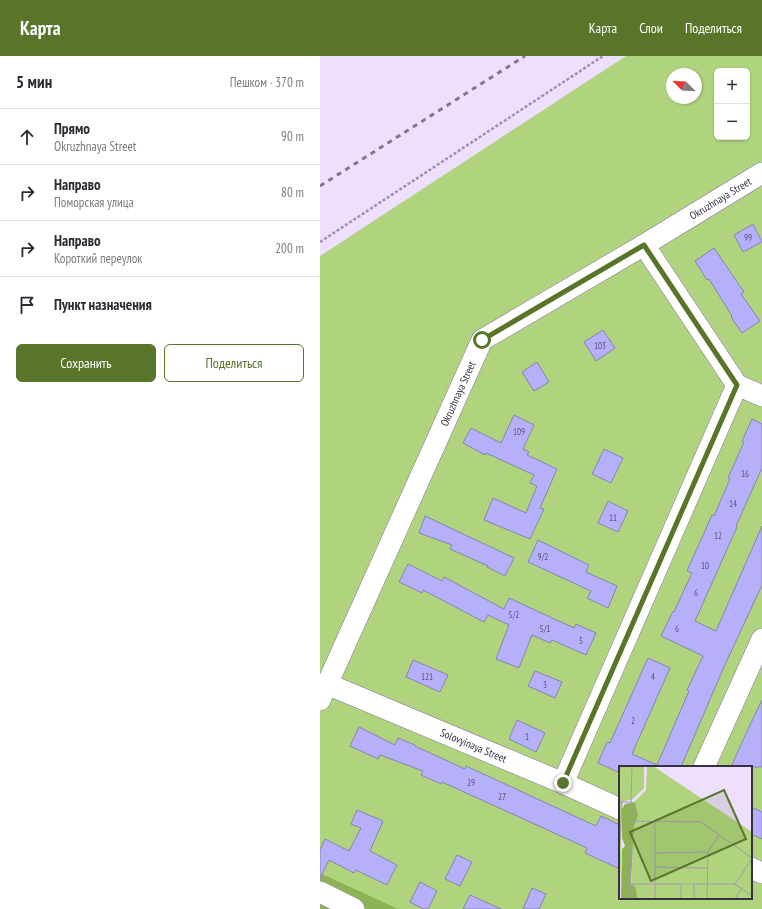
<!DOCTYPE html>
<html lang="ru">
<head>
<meta charset="utf-8">
<style>
  :root { --surface:#fff; --page:#f2f2f3; --text:#2b2b33; --muted:#7c7c81; --line:#e1e1e2; --accent:#587529 }
  body { margin:0; font-family:"PT Sans Narrow",sans-serif; background:var(--page); color:var(--text) }
  .controls { position:absolute; right:12px; top:12px; display:grid; overflow:hidden; border-radius:6px; box-shadow:0 1px 3px #0004 }
  .controls button { width:36px; height:36px; display:grid; place-items:center; padding:0; border:0; border-bottom:1px solid var(--line); background:var(--surface); color:var(--text); font:20px sans-serif }
  .compass { position:absolute; left:346px; top:12px; width:36px; height:36px; border-radius:50%; background:var(--surface); box-shadow:0 1px 3px #0004; rotate:294deg }
  .stop { position:absolute; width:12px; height:12px; margin:-9px; border:3px solid #587529; border-radius:50%; background:#fff }
  .stop.end { background:#587529; border-color:#fff; box-shadow:0 1px 4px #0008 }
  .list { margin:0; padding:0; list-style:none }
  h2 { display:flex; justify-content:space-between; align-items:center; height:52px; margin:0; padding:0 16px; font-size:17px }
  h2 small { font-size:13px; font-weight:400; color:var(--muted) }
  .list li { display:grid; grid-template-columns:26px 1fr auto; gap:12px; align-items:center; box-sizing:border-box; height:56px; padding:0 16px; border-top:1px solid var(--line) }
  .list b { display:block; font-size:15px; white-space:nowrap }
  .list p { margin:0; font-size:13px; white-space:nowrap; color:var(--muted) }
  .list em { font-size:13px; font-style:normal; color:var(--muted) }
  .actions { display:flex; gap:8px; padding:12px 16px }
  .actions a { flex:1; padding:9px 0; border:1px solid var(--accent); border-radius:6px; text-align:center; font-size:14px; color:var(--accent) }
  .actions .main { background:var(--accent); color:#fff }
  .icon { flex:none; width:22px; height:22px; fill:none; stroke:currentColor; stroke-width:2; stroke-linecap:round; stroke-linejoin:round }
  .map { position:relative; flex:none; width:442px; height:853px; overflow:hidden }
  header { display:flex; align-items:center; gap:24px; box-sizing:border-box; height:56px; padding:0 20px; background:var(--accent); color:#fff }
  header strong { font-size:19px }
  nav { display:flex; gap:22px; margin-inline-start:auto; font-size:14px }
  main { display:flex }
  aside { flex:1; background:var(--surface) }
  .map>svg:first-child { display:block }
</style>
</head>
<body>
<header>
<strong>Карта</strong>
<nav><a>Карта</a><a>Слои</a><a>Поделиться</a></nav>
</header>
<main>
<aside>
<h2>5 мин<small>Пешком · 370 m</small></h2>
<ul class="list">
<li><svg class="icon" aria-label="ahead" viewBox="0 0 24 24"><path d="M12 20V5M6 11l6-6 6 6"/></svg><div><b>Прямо</b><p>Okruzhnaya Street</p></div><em>90 m</em></li>
<li><svg class="icon" aria-label="right" viewBox="0 0 24 24"><path d="M7 20v-9h11M14 6l5 5-5 5"/></svg><div><b>Направо</b><p>Поморская улица</p></div><em>80 m</em></li>
<li><svg class="icon" aria-label="right" viewBox="0 0 24 24"><path d="M7 20v-9h11M14 6l5 5-5 5"/></svg><div><b>Направо</b><p>Короткий переулок</p></div><em>200 m</em></li>
<li><svg class="icon" aria-label="arrive" viewBox="0 0 24 24"><path d="M6 21V4h12l-3 4 3 4H6"/></svg><div><b>Пункт назначения</b></div></li>
</ul>
<div class="actions"><a class="main">Сохранить</a><a>Поделиться</a></div>
</aside>
<div class="map">
<svg width="442" height="853" viewBox="0 0 442 853">
  <rect width="100%" height="100%" fill="#eedfff"/>
  <path fill="#b0d47d" fill-rule="evenodd" d="M 306,0 L 442,0 L 442,853 L 64,853 L 0,822 L 0,200 ZM 397,15 L 427,15 L 427,81 L 397,81 ZM 352,18 L 376,18 L 376,42 L 352,42 ZM 300,711 L 431,711 L 431,842 L 300,842 Z"/>
  <polygon fill="#8db254" points="0,817 78,853 0,853"/>
  <g fill="#b6b0fa" stroke="#8682b4">
    <polygon points="433,168 442,186 423,196 414,179"/>
    <polygon points="394,192 424,236 421,238 440,265 422,277 411,261 412,260 389,223 387,224 375,205"/>
    <polygon points="283,274 295,292 276,305 264,286"/>
    <polygon points="217,306 229,326 214,335 202,316"/>
    <polygon points="194,359 214,369 203,393 209,396 207,399 237,413 220,452 224,453 210,483 164,464 173,442 206,457 217,430 210,427 214,419 166,397 165,399 143,387 151,372 181,387"/>
    <polygon points="432,363 442,368 442,412 416,470 417,471 375,565 396,575 442,470 442,529 403,613 361,711 300,711 300,717 278,707 287,686 290,687 328,602 350,612 312,698 337,709 369,635 367,634 383,600 341,580 353,555 354,556 372,517 367,515 392,459 394,460 410,423 408,422 424,386 422,385"/>
    <polygon points="284,393 303,402 291,427 272,418"/>
    <polygon points="288,445 308,455 298,476 278,467"/>
    <polygon points="105,460 194,502 185,520 167,511 168,510 130,493 132,489 99,477"/>
    <polygon points="218,484 269,509 266,516 297,530 288,552 267,542 271,535 208,506"/>
    <polygon points="88,508 122,525 124,521 184,553 189,542 254,572 256,568 276,577 266,599 232,584 230,587 212,579 199,612 176,603 189,569 168,559 164,566 103,534 102,537 79,526"/>
    <polygon points="93,604 128,619 120,636 86,621"/>
    <polygon points="215,615 242,626 235,642 208,630"/>
    <polygon points="442,644 442,711 411,711 429,671"/>
    <polygon points="197,664 225,677 216,696 189,683"/>
    <polygon points="39,671 75,689 78,682 95,689 95,690 145,713 146,710 276,770 281,760 300,769 300,813 265,797 267,792 232,776 122,726 121,728 101,719 103,715 60,699 58,703 30,690"/>
    <polygon points="431,751 442,756 442,783 431,778"/>
    <polygon points="37,754 63,765 50,795 77,809 67,829 36,814 34,817 9,804 0,823 0,794 5,783 29,795 41,772 31,768"/>
    <polygon points="137,799 152,806 140,830 125,823"/>
    <polygon points="100,826 117,835 108,853 103,853 90,846"/>
    <polygon points="212,832 226,838 219,853 203,853"/>
    <polygon points="150,839 181,853 143,853"/>
  </g>
  <g fill="none" stroke-linecap="round" stroke-linejoin="round">
    <defs>
      <g id="minor">
        <polyline points="324,189 417,329 442,340"/>
        <path id="s1" d="M 7,628 L 243,727 L 300,753"/>
        <path id="s2" d="M 0,644 L 162,284 L 324,189 L 442,117"/>
        <polyline points="384,711 442,583"/>
        <polyline points="243,727 417,329"/>
        <polyline points="431,812 442,817"/>
        <polyline points="0,836 34,853"/>
      </g>
    </defs>
    <use href="#minor" stroke="#8d75a4" stroke-width="22"/>
    <polyline stroke="#9d90ab" stroke-width="2.5" stroke-dasharray="3 2" stroke-linecap="butt" points="0,186 283,0"/>
    <use href="#minor" stroke="#fff" stroke-width="21"/>
    <polyline stroke="#82768e" stroke-width="3" stroke-dasharray="5 5" stroke-linecap="butt" points="0,130 205,0"/>
  </g>
  <g fill="none" stroke-linecap="round" stroke-linejoin="round">
    <polyline stroke="#587529" stroke-width="5" points="162,284 324,189 417,329 243,727"/>
  </g>
  <g text-anchor="middle" dominant-baseline="central" stroke-width="3.5" stroke-linejoin="round" paint-order="stroke">
    <g font-size="9" fill="#584f71">
      <text x="428" y="181">99</text>
      <text x="280" y="289">103</text>
      <text x="199" y="375">109</text>
      <text x="425" y="417">16</text>
      <text x="413" y="447">14</text>
      <text x="293" y="461">11</text>
      <text x="398" y="479">12</text>
      <text x="223" y="500">9/2</text>
      <text x="385" y="509">10</text>
      <text x="376" y="536">6</text>
      <text x="194" y="558">5/2</text>
      <text x="225" y="572">5/1</text>
      <text x="357" y="572">6</text>
      <text x="261" y="584">5</text>
      <text x="107" y="620">121</text>
      <text x="333" y="620">4</text>
      <text x="225" y="628">3</text>
      <text x="313" y="664">2</text>
      <text x="207" y="680">1</text>
      <text x="151" y="726">29</text>
      <text x="182" y="740">27</text>
    </g>
    <g font-size="11" fill="#392f43" stroke="#eedfff">
      <text stroke="none"><textPath href="#s2" startOffset="672">Okruzhnaya Street</textPath></text>
      <text stroke="none"><textPath href="#s2" startOffset="336">Okruzhnaya Street</textPath></text>
      <text stroke="none"><textPath href="#s1" startOffset="159">Solovyinaya Street</textPath></text>
    </g>
  </g>
  <g transform="translate(299 710)">
    <rect width="133" height="133" fill="#eedfff"/>
    <path d="M 0,0 L 25,0 L 25,22 L 14,33 L 3,36 L 1,133 ZM 28,0 L 34,0 L 133,66 L 133,133 L 12,133 L 15,36 L 27,24 Z" fill="#b0d47d"/>
    <path d="M 16,36 L 19,50 L 15,59 L 12,117 L 17,122 L 18,133 L 2,133 L 3,83 L 6,80 L 3,72 L 3,43 L 6,38 Z" fill="#8db254"/>
    <path fill="none" stroke="#a699b4" stroke-width="1" d="M 0,1 L 13,0 L 12,36M 0,36 L 13,36 L 11,133M 13,55 L 82,56 L 133,92M 36,56 L 36,133M 36,87 L 89,86M 0,93 L 3,36M 36,101 L 89,102M 10,118 L 116,118 L 133,130M 116,118 L 133,93M 62,133 L 62,118M 75,133 L 75,118M 88,133 L 89,86 L 100,69M 116,133 L 123,122"/>
    <path fill="#587529" fill-opacity="0.15" stroke="#587529" stroke-width="2" d="M 105,24 L 127,73 L 32,115 L 11,66 Z"/>
    <rect width="133" height="133" fill="none" stroke="#392f43" stroke-width="2"/>
  </g>
</svg>
<div class="controls">
<button>+</button>
<button>−</button>
</div>
<svg class="compass" viewBox="-18 -18 36 36"><path d="M0-13l5 13h-10z" fill="#e53935"/><path d="M0 13l5-13h-10z" fill="#7c7c81"/></svg>
<div class="stop" style="left:162px;top:284px"></div>
<div class="stop end" style="left:243px;top:727px"></div>
</div>
</main>
</body>
</html>
